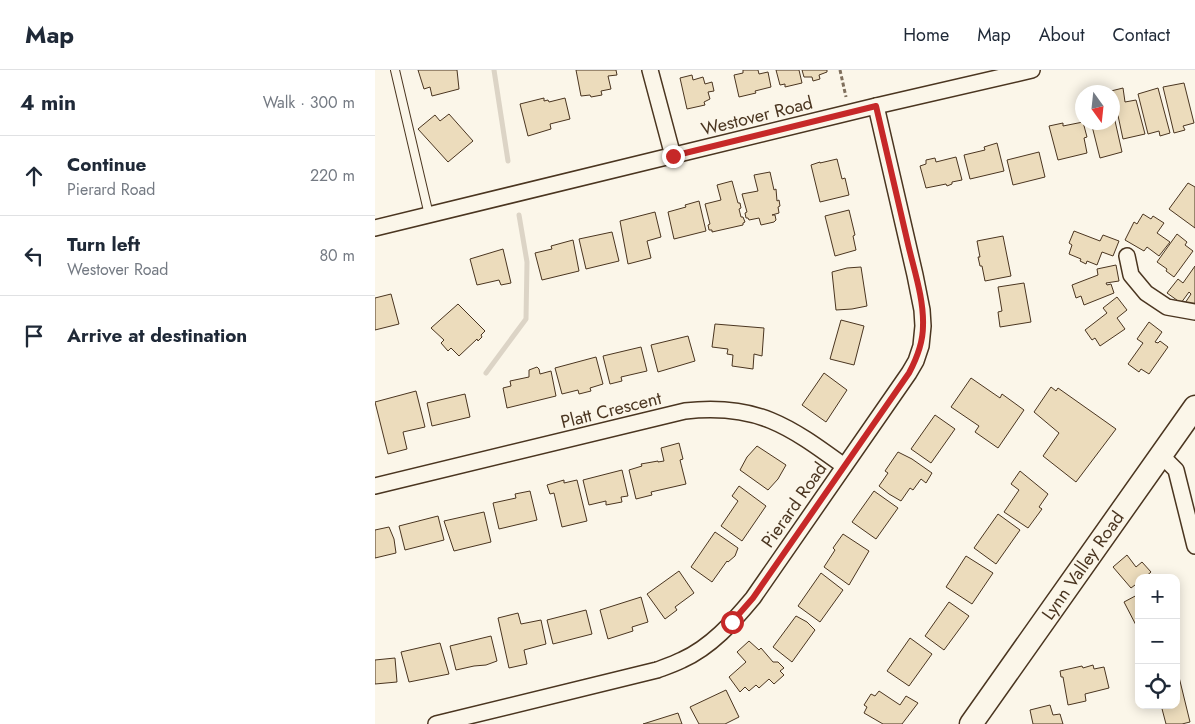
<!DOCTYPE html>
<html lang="en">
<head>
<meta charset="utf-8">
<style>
  :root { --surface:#fff; --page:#f6f6f7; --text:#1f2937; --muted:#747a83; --line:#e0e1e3 }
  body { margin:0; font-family:Jost,sans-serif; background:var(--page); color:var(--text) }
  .controls { position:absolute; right:15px; bottom:15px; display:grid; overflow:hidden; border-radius:10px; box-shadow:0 2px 12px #0003 }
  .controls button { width:45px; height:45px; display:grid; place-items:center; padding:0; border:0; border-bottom:1px solid var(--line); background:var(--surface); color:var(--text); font:25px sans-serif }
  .compass { position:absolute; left:700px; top:15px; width:45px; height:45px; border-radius:50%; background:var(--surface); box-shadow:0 2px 12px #0003; rotate:165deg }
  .stop { position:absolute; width:15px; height:15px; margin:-11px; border:4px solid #c62828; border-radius:50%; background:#fff }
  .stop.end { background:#c62828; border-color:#fff; box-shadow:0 1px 5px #0008 }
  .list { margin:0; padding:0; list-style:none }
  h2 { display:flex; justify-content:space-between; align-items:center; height:65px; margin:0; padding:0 20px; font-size:21px }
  h2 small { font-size:16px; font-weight:400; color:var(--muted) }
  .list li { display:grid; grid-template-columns:32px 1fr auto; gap:15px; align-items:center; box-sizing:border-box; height:80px; padding:0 20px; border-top:1px solid var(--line) }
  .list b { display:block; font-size:19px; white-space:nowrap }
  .list p { margin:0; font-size:16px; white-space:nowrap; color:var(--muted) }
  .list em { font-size:16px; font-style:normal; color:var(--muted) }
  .icon { flex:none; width:28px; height:28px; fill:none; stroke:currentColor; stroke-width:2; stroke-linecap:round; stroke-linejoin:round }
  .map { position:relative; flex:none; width:820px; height:654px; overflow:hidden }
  header { display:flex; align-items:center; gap:30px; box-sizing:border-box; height:70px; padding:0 25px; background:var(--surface); border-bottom:1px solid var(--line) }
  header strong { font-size:24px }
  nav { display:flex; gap:28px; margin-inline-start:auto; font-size:18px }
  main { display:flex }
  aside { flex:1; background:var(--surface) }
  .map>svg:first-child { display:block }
</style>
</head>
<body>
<header>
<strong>Map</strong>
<nav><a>Home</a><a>Map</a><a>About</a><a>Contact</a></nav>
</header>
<main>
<aside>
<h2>4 min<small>Walk · 300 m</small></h2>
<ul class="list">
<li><svg class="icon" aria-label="ahead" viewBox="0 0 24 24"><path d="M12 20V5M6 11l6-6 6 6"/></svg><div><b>Continue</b><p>Pierard Road</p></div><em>220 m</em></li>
<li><svg class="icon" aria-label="left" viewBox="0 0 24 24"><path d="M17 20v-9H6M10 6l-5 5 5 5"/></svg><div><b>Turn left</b><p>Westover Road</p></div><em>80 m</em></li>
<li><svg class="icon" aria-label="arrive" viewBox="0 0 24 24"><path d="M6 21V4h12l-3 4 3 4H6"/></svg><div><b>Arrive at destination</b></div></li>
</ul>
</aside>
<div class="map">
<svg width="820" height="654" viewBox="0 0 820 654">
  <rect width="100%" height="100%" fill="#fbf6e9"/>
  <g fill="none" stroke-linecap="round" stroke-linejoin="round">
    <g stroke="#dcd4c6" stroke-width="5">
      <polyline points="119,0 133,91"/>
      <polyline points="111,303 151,249 152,192 144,145"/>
    </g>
  </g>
  <g fill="#ecdcbc" stroke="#4a3520">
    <polygon points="43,0 82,0 84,19 57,26 55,17 49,19"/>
    <polygon points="201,0 241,0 242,5 233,6 236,19 226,21 227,25 216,27 215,25 206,26"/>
    <polygon points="368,0 383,0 384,4 393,2 396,17 380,21 381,23 364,27 359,5 368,3"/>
    <polygon points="401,0 424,0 427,13 410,17 410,14 405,15"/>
    <polygon points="427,0 452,0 452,2 444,5 445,9 438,11 437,7 429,7"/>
    <polygon points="317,5 318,10 328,7 330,14 337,12 339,21 333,22 335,29 329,32 330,35 312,39 305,8"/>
    <polygon points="809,13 819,53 808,56 810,60 799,63 788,17"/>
    <polygon points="748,18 750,32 761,30 770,64 748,69 738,22 736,21"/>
    <polygon points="783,18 795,63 785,66 784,61 773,64 763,24"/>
    <polygon points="169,28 169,31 173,30 174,32 190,28 195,49 175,54 176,59 153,66 145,34"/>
    <polygon points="738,42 747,82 725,88 716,52 738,52"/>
    <polygon points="74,44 98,71 73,92 43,59 60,45 65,51"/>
    <polygon points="708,52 712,67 709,68 712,83 683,90 674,56 688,53 688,56"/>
    <polygon points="622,73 629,101 595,109 589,85 610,80 609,77"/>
    <polygon points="664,82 670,107 638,115 632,90"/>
    <polygon points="581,87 587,110 577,112 577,114 572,116 571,114 551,118 545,96 551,94 551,90 560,88 561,92"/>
    <polygon points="462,89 467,109 470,108 474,125 445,132 436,95 445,92 445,93"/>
    <polygon points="395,102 399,120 401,119 402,131 404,130 405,136 403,137 404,143 397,145 400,145 401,150 399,152 386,155 384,148 374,150 373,148 371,148 370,143 372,142 367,124 383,121 379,105"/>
    <polygon points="357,111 363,133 365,133 366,138 364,139 366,147 368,147 370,152 368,153 368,155 337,162 337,160 334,160 333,155 335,154 330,134 346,130 342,115"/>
    <polygon points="813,113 820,117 820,158 794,139"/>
    <polygon points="324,131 331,161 299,169 293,142 311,137 310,135"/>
    <polygon points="474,140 480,165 478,166 481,180 460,186 450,146"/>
    <polygon points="280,142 286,167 272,171 276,188 253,194 245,151"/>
    <polygon points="768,144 776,149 778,146 789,153 782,163 795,172 784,186 772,177 769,181 750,170 759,152 762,154"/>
    <polygon points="699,161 725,171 728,165 744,171 738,186 727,182 722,195 712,191 711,194 705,191 706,189 694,184 697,175 694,173"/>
    <polygon points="237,162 244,191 211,199 204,169"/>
    <polygon points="802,164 812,172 810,175 818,181 799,207 791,201 792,199 782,192"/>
    <polygon points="628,166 636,206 610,211 607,196 605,196 603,187 605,187 602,171"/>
    <polygon points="198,170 204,201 167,210 160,183 177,179 176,176"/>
    <polygon points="128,179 136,213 126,215 124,210 102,215 95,189"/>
    <polygon points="741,195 744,211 731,213 732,215 736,214 739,223 709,235 706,226 701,228 697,215 723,205 722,199"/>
    <polygon points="820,196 820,236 810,233 816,224 814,222 806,233 792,223 803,209 808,213"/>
    <polygon points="486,197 492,236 477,239 461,240 457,202 472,198"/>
    <polygon points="649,213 656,252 625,257 623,242 627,241 623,217"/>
    <polygon points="16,224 24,254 0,260 0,228"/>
    <polygon points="742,227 752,240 742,248 750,259 725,276 720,268 717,270 710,260 732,243 728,238"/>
    <polygon points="83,234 110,261 106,265 107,267 103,271 102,269 84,286 76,278 73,281 66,273 69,270 56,258"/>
    <polygon points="466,250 489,256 479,295 455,289"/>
    <polygon points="774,252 787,262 780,272 783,273 785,271 793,277 774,304 766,299 764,302 753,294 768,273 762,269"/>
    <polygon points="340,254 389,258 387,286 379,284 378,299 357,296 358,285 352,284 353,279 337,277"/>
    <polygon points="313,266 320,291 283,302 276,275"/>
    <polygon points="266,277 272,301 246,307 247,311 235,314 228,286"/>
    <polygon points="221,287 228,314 215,318 216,321 204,324 203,320 187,324 180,298"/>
    <polygon points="162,297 164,299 165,304 176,301 181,326 132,338 128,318 136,316 135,311 154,307 154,300"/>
    <polygon points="449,303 472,320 451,352 427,335"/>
    <polygon points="596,308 625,328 627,324 649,340 623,378 600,362 604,356 576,337"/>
    <polygon points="676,317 681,321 683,318 741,359 701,412 668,386 684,363 659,342"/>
    <polygon points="41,321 50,357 28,362 32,379 13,384 0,332"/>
    <polygon points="90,324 95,347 57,356 52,333"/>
    <polygon points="560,345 580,359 556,393 536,379"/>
    <polygon points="304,373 308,389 305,390 311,414 276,422 277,425 261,429 254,400 267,396 266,394 283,391 283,392 289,391 286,378"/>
    <polygon points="382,376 411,395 403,409 393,420 365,400 372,387"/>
    <polygon points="523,382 537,389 557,403 551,413 546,409 538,420 535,418 526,431 514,424 504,416 513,403 510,401"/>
    <polygon points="247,400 253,426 246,427 247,432 231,435 231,431 214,435 208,410"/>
    <polygon points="645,401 673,424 664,437 667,439 653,458 629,442 644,420 636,414"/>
    <polygon points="189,410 189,413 202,410 212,451 187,457 179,423 175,424 172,415"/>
    <polygon points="364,416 391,436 367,471 346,456 363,431 357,426"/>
    <polygon points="155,421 162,450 124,459 118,433 141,428 140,424"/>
    <polygon points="499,421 523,438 501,469 477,452"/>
    <polygon points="109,442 116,472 79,481 69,451"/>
    <polygon points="623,444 645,460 621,494 599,478"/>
    <polygon points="63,446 69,470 30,480 24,456"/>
    <polygon points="14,457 19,469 21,483 0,488 0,460"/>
    <polygon points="340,462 363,478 360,486 353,492 352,491 337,512 316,497"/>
    <polygon points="468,464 494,481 474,515 449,497 460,480 458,478"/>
    <polygon points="752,485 761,497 767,492 776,502 769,508 764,508 764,512 756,518 738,497"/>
    <polygon points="591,486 618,503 597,534 571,517"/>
    <polygon points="304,501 319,523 300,537 302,540 290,549 272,524"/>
    <polygon points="446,503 468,520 445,552 423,536"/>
    <polygon points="764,524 764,559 763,559 749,532"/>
    <polygon points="266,527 273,552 257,557 258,561 233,569 225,540"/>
    <polygon points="574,532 594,546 569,580 550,566"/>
    <polygon points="211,540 217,564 178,574 172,550"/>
    <polygon points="143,543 146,554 166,550 171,574 149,580 152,594 134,598 123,548"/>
    <polygon points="421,546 432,552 440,560 417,592 398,577"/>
    <polygon points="116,566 122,591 111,595 99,596 81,600 75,576"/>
    <polygon points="535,568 557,584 534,616 512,601"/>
    <polygon points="374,571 384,580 386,578 398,592 403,592 409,598 405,601 409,605 399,614 394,609 384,618 381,615 374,621 370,617 365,622 354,607 371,592 362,582"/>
    <polygon points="65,573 74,604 34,612 26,582"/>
    <polygon points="20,588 22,612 0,614 0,590"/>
    <polygon points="718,595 719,599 729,597 734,618 710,624 711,631 693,635 688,607 686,607 685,601 707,596 708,598"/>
    <polygon points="804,607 815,652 807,654 791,654 786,635 801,635 801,608"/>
    <polygon points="351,620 364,647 350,654 324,654 315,637"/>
    <polygon points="504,621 525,635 531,626 543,633 527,654 508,654 489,643 492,637 489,635 496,624 500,626"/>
    <polygon points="675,635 678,645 685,644 688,654 658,654 655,640"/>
    <polygon points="303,643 307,654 268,654"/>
  </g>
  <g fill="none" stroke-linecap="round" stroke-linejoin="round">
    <defs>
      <polyline id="lane" points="20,0 54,145"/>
      <g id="street">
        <polyline points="275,0 298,86"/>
        <polyline points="0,158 501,36 657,0"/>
        <polyline points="752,186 756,205 771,223 792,237 820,242"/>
        <polyline points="786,385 801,400 820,476"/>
        <path d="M 0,416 L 310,341 C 382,333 414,356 469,396"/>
        <path d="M 61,654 L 282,600 C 290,597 299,594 307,590 C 336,577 358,552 378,528 L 534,303 L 541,291 L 546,276 L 548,256 L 547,240 L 540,205 L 501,36"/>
      </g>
      <g id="secondary">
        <path id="s1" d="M 596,654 L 820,337"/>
      </g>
    </defs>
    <use href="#lane" stroke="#4a3520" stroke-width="10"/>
    <use href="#street" stroke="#4a3520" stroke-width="18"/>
    <use href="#secondary" stroke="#4a3520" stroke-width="25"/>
    <polyline stroke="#7f6f5c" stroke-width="3" stroke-dasharray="4 2.5" stroke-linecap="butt" points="465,0 471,27"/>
    <use href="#lane" stroke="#fbf6e9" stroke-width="8"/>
    <use href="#street" stroke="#fbf6e9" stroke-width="15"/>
    <use href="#secondary" stroke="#fbf6e9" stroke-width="22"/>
  </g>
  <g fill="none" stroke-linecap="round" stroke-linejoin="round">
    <path stroke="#c62828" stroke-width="6" d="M 298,86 L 501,36 C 512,82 522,128 533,174 C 539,200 549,229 548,256 C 548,273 542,288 534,303 L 378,528 L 357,552"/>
  </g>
  <g text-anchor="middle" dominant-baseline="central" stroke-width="4" stroke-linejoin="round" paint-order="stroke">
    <g font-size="18" fill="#4a3520" stroke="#fbf6e9">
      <text transform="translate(382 46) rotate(-14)">Westover Road</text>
      <text transform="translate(236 340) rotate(-14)">Platt Crescent</text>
      <text transform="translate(419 435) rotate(-55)">Pierard Road</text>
      <text stroke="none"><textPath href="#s1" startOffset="194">Lynn Valley Road</textPath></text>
    </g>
  </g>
</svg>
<div class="controls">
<button>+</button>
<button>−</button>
<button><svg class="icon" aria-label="locate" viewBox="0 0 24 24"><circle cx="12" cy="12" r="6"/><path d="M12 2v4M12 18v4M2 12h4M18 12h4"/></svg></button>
</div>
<svg class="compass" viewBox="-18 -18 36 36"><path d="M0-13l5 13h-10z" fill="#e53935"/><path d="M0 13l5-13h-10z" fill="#747a83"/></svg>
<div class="stop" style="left:357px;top:552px"></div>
<div class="stop end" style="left:298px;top:86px"></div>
</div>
</main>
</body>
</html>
